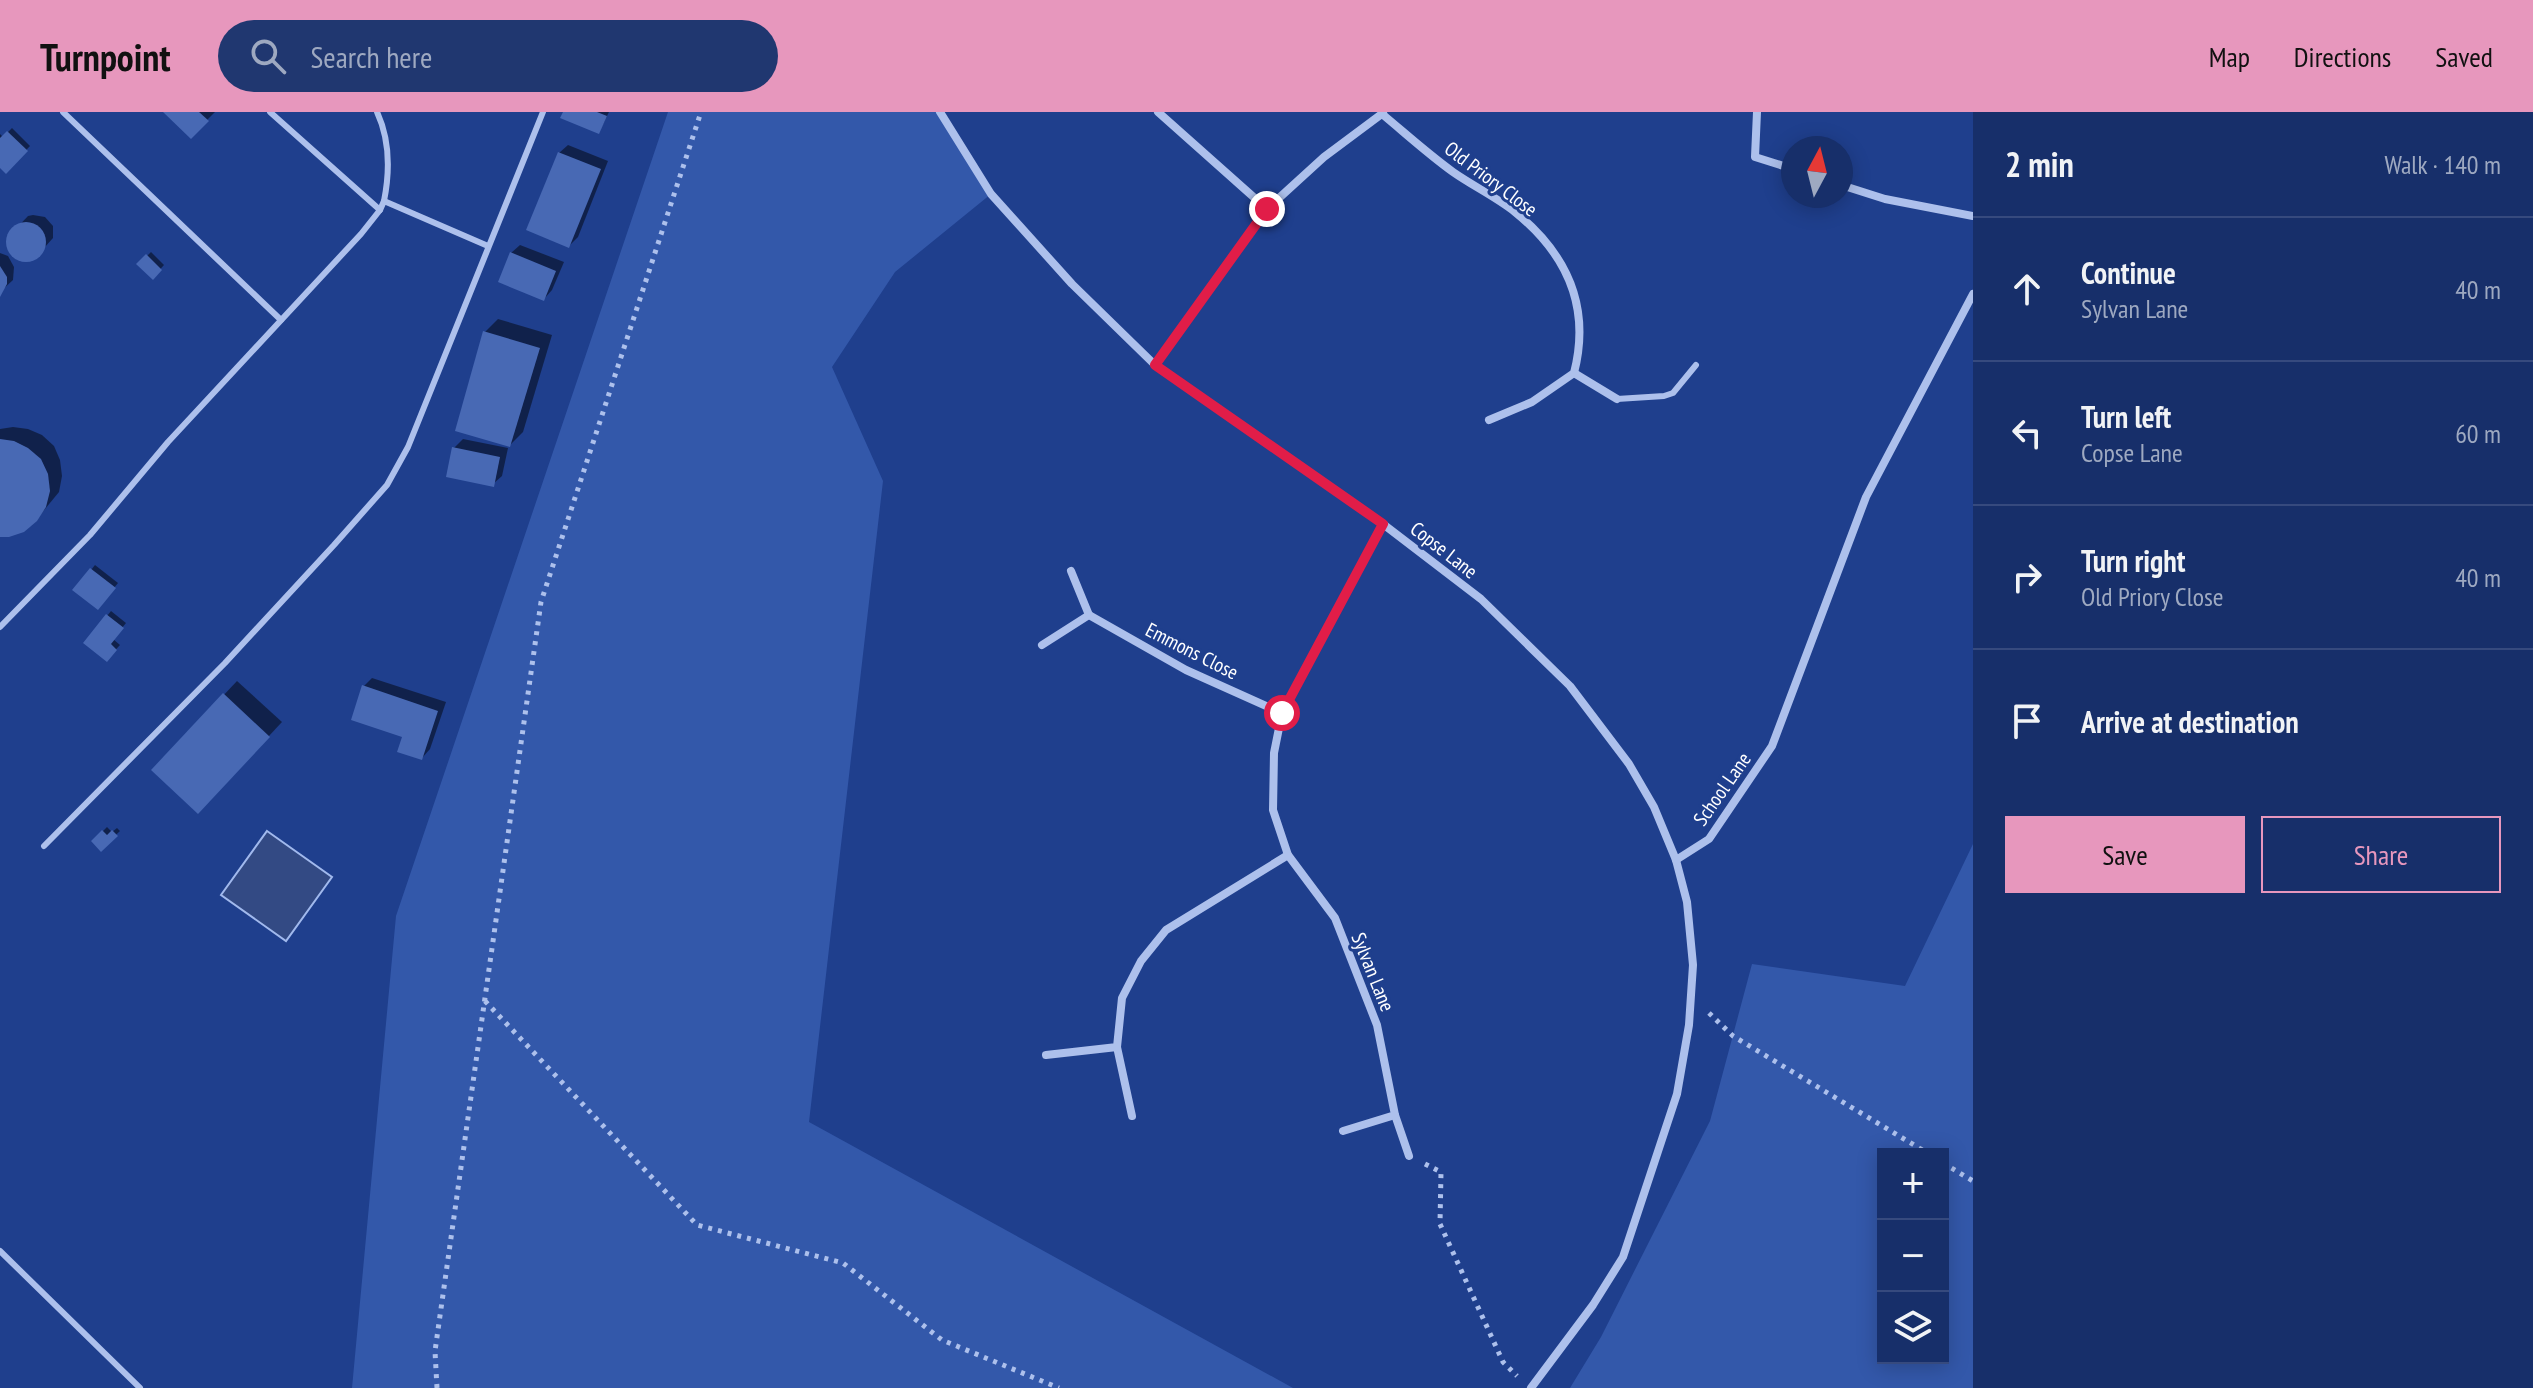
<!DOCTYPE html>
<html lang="en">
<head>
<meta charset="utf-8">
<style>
  :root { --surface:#172f6a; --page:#203770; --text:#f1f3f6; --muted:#9ea9c1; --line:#364a7e; --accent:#e797bd }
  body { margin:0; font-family:"PT Sans Narrow",sans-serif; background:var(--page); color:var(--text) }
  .controls { position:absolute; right:24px; bottom:24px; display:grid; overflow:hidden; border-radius:0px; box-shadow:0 4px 20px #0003 }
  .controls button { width:72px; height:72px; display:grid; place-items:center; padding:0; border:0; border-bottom:2px solid var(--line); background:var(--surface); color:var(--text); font:40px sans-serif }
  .compass { position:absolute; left:1781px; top:24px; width:72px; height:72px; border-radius:50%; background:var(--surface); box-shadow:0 4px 20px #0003; rotate:7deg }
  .stop { position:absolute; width:24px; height:24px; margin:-18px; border:6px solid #e11d48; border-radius:50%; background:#fff }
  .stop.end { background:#e11d48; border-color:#fff; box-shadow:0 2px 8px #0008 }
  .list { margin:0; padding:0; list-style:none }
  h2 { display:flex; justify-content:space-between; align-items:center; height:104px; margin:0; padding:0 32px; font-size:34px }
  h2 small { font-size:26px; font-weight:400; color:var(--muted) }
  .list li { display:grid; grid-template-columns:52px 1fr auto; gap:24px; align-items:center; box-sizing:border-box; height:144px; padding:0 32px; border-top:2px solid var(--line) }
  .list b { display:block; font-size:30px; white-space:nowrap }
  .list p { margin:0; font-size:26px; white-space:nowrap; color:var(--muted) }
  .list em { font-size:26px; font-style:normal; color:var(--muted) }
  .actions { display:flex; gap:16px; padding:24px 32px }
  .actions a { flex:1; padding:18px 0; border:2px solid var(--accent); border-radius:0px; text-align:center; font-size:28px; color:var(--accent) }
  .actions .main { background:var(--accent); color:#111 }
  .icon { flex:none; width:44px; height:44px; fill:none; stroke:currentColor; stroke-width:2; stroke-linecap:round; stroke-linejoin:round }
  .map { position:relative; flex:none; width:1973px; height:1276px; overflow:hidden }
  header { display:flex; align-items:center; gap:48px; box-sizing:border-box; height:112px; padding:0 40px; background:var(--accent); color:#111 }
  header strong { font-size:38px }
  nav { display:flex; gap:44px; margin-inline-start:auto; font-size:28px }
  .search { width:560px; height:72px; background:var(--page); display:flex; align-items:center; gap:20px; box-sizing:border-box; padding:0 28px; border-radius:44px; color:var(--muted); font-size:30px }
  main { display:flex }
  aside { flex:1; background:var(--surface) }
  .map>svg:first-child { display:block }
</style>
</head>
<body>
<header>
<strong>Turnpoint</strong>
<div class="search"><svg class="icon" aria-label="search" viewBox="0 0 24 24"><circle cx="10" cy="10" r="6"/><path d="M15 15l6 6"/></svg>Search here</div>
<nav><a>Map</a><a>Directions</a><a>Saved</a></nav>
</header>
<main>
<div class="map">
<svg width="1973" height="1276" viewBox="0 0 1973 1276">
  <rect width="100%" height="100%" fill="#1f3f8d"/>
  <g fill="#3358aa" fill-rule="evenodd">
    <polygon points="668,0 940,0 991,82 895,160 832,255 883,369 809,1010 1293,1276 352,1276 396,804"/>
    <path d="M 1973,732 L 1973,1276 L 1570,1276 L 1601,1225 L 1710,1009 L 1752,852 L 1905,874 ZM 1943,1042 L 1943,1246 L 1883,1246 L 1883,1042 Z"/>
  </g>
  <polygon fill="#334a84" stroke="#a1b9ed" stroke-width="2" points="267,719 332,765 286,829 221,783"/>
  <g fill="#0007">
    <polygon points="166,0 215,0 191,24"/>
    <polygon points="565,0 609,0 599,20"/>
    <polygon points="12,16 30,34 6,59 0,53 0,22 3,25"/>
    <polygon points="568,33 608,49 578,125 569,134 559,41"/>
    <polygon points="33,103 45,105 53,114 53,126 36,145 20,147 9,134 10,123 28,104"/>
    <polygon points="520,133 564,150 552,178 544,187 511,141"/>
    <polygon points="151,140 164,153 153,165 139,152"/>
    <polygon points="0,141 8,144 14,155 13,168 0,180"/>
    <polygon points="498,207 552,223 523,320 510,333 485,220"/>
    <polygon points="13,315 28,317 42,323 54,334 60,348 62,364 59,380 36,408 0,423 0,317"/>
    <polygon points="463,327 508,336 502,364 493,372 454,336"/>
    <polygon points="95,453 118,471 101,492 75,478"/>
    <polygon points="111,499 126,511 113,527 120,533 107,547 86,530"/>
    <polygon points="372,566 446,590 430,637 422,646 364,574"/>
    <polygon points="237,569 282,610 211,686 153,658"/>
    <polygon points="107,715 112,720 117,716 120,719 101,737 93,729"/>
  </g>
  <g fill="#4869b4">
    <polygon points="163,0 199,0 209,9 191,27"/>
    <polygon points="563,0 597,0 607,4 599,22 560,6"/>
    <polygon points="7,19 28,39 6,62 0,56 0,26"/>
    <polygon points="558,40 601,57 569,136 526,118"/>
    <circle cx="26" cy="130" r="20"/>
    <polygon points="510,140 556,159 544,189 498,170"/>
    <polygon points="146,142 162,158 153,168 136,152"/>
    <polygon points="0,154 7,165 7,172 0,185"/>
    <polygon points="483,219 540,236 510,335 455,319"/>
    <polygon points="0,327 14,329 28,336 41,347 48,362 50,379 46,395 37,409 24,420 9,425 0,425"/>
    <polygon points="452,335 500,345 494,375 446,365"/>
    <polygon points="90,456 116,476 98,498 72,478"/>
    <polygon points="106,502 124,516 111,532 117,538 107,550 83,531"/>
    <polygon points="362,573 438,599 422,648 397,640 402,625 351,608"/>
    <polygon points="223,581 270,625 198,702 151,658"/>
    <polygon points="102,718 107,723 112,718 118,724 101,740 91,729"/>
  </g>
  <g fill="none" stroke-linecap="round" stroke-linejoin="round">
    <g stroke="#adc0ec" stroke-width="5" stroke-dasharray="4 6" stroke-linecap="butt">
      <polyline points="485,889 697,1113 843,1151 942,1228 1059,1276"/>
      <polyline points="1709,901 1733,924 1929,1042"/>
      <polyline points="1943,1051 1973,1069"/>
      <polyline points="1425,1052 1441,1060 1440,1112 1503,1250 1517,1264"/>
      <polyline points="437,1276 435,1239 541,490 701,0"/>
    </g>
    <g stroke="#adc0ec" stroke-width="6">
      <polyline points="63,0 281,208"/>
      <path d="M 377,0 C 390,28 390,59 384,89"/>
      <polyline points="380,98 384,89 488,134"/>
      <polyline points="1617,287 1664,284 1673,281 1696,253"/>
      <polyline points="0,515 90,423 168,330 361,122 380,98 270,0"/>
      <polyline points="44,734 225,551 334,433 387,373 408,335 543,0"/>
      <polyline points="0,1139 140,1276"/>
    </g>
    <g stroke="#adc0ec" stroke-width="8">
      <polyline points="940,0 991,82 1072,172 1155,253 1383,412 1481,487 1570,574 1629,652 1654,695 1676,748 1687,790 1693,853 1689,913 1677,982 1623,1145 1593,1193 1531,1276"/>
      <polyline points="1158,0 1267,97"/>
      <polyline points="1757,0 1755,45 1793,57"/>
      <path d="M 1382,2 C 1405,21 1428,42 1453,60 C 1473,74 1496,85 1515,100 C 1567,142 1591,195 1574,261 L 1532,290 L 1489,308"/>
      <polyline points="1841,73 1885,87 1973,104"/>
      <polyline points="1155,253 1267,97 1324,45 1383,1"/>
      <polyline points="1574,261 1617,287"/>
      <polyline points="1071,459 1089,503"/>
      <polyline points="1042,533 1089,503 1186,558 1282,601"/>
      <polyline points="1676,748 1709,727 1772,634 1866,385 1973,182"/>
      <polyline points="1117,935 1132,1004"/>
      <polyline points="1046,943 1117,935 1122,886 1141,849 1166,818 1288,743"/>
      <polyline points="1395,1003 1409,1044"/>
      <polyline points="1343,1019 1395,1003 1377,913 1335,806 1288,743 1273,698 1274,641 1282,601 1383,412"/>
    </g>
  </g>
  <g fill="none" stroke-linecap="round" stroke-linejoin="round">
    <polyline stroke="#e11d48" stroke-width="10" points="1267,97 1155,253 1383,412 1282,601"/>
  </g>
  <g text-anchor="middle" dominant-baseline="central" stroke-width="6" stroke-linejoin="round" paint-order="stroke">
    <g font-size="20" fill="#fff" stroke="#1f3f8d">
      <text transform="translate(1491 67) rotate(37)">Old Priory Close</text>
      <text transform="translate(1444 438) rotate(38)">Copse Lane</text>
      <text transform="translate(1192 539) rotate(27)">Emmons Close</text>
      <text transform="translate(1722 677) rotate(-55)">School Lane</text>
      <text transform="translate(1373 860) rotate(68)">Sylvan Lane</text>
    </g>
  </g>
</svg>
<div class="controls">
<button>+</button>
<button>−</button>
<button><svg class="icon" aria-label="layers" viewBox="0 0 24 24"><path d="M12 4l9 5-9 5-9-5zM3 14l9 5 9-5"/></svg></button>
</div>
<svg class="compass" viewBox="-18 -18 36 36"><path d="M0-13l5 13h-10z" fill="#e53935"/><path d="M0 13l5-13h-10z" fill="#9ea9c1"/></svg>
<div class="stop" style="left:1282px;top:601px"></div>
<div class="stop end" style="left:1267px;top:97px"></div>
</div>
<aside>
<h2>2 min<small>Walk · 140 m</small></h2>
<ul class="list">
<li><svg class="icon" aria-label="ahead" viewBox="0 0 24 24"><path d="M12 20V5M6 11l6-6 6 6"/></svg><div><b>Continue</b><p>Sylvan Lane</p></div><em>40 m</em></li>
<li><svg class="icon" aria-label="left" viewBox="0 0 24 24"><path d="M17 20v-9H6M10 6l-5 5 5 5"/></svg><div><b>Turn left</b><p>Copse Lane</p></div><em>60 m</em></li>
<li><svg class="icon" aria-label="right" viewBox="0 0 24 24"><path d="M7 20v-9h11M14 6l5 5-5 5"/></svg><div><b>Turn right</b><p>Old Priory Close</p></div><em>40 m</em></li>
<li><svg class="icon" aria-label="arrive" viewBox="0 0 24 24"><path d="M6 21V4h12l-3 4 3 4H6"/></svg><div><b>Arrive at destination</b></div></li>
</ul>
<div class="actions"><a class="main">Save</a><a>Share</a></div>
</aside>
</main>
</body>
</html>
